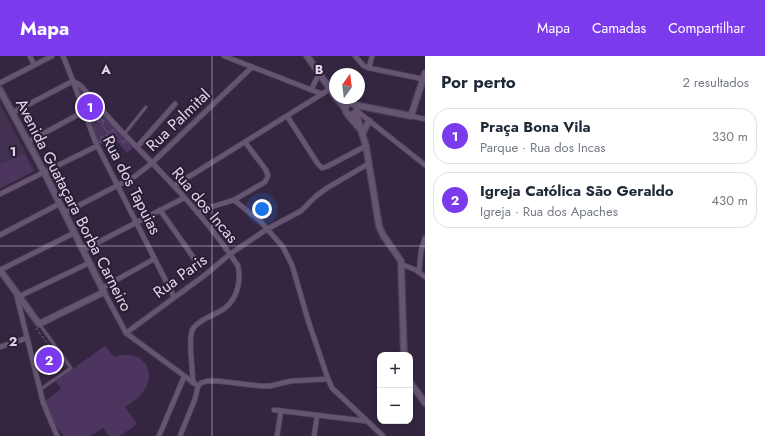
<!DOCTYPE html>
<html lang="pt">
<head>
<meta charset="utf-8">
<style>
  :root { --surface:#fff; --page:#f2f2f3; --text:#1f2937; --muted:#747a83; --line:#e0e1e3; --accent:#7c3aed }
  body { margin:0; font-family:Jost,sans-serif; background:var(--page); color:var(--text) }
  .controls { position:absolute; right:12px; bottom:12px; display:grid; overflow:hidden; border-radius:8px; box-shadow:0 2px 6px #0003 }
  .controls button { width:36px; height:36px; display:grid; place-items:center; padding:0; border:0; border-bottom:1px solid var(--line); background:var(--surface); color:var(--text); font:20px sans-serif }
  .compass { position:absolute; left:329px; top:12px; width:36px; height:36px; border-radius:50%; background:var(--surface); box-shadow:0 2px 6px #0003; rotate:14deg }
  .you { position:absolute; left:262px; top:153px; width:14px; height:14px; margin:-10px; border:3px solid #fff; border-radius:50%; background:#1a73e8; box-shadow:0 0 0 6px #1a73e833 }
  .badge { display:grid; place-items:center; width:26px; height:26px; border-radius:50%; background:var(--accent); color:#fff; font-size:13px; font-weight:700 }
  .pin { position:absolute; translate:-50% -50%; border:2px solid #fff; box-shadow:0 1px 4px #0006 }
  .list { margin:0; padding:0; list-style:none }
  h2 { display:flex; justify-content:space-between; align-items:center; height:52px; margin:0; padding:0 16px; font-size:17px }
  h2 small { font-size:13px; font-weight:400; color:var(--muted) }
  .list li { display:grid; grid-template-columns:26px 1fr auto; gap:12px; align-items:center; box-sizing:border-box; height:56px; margin:0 8px 8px; padding:0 8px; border:1px solid var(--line); border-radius:16px }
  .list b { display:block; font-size:15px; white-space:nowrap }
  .list p { margin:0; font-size:13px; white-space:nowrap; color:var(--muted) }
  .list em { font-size:13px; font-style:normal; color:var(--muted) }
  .map { position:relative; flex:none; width:425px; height:380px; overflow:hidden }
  header { display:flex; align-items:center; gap:24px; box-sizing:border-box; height:56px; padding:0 20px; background:var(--accent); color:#fff }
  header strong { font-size:19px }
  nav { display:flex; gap:22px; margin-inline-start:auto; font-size:14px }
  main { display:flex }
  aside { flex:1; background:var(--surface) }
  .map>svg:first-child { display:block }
</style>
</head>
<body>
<header>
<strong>Mapa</strong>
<nav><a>Mapa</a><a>Camadas</a><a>Compartilhar</a></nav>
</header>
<main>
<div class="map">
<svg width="425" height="380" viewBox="0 0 425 380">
  <defs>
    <pattern id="park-tufts" width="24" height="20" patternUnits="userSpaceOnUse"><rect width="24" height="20" fill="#4c3660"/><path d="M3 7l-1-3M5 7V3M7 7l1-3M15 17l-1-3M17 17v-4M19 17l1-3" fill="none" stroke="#665277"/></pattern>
  </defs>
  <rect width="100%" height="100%" fill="#342641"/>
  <polygon fill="#413050" points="0,47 35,115 0,133"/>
  <g fill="#4c3660">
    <polygon points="24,98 33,115 0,132 0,108"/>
    <path d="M 105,290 L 114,301 C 134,293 156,306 147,329 C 143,340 134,345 125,351 L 137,368 L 120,380 L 109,380 L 103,372 L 90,380 L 64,380 L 48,359 L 44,346 L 61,333 L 56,325 Z"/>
  </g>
  <polygon fill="url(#park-tufts)" points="75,28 133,92 127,97 114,82 98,90"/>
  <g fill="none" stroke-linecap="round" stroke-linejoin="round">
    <defs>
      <g id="service">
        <polyline points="125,77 146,51"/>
        <polyline points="40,269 71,312 41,333"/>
      </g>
      <g id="minor">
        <polyline points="30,0 34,9"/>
        <path d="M 63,0 L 73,25 L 80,29 C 95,45 109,63 125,79 C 165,120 206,161 238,210 C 241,224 238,242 225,252 C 218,257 210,260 203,264 C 199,267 193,270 192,275 C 188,284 193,315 193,327"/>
        <polyline points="224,0 322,38"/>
        <polyline points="355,0 364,10 369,12 423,23"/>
        <polyline points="369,12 372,0"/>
        <polyline points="0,27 52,0"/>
        <polyline points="311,34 319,18"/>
        <polyline points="357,55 425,109"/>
        <polyline points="12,57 73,25 95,85 174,241"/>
        <polyline points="287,60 318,108 322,112 328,110 366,90"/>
        <polyline points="411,60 425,63"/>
        <polyline points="28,86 83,56"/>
        <polyline points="137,91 175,48"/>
        <polyline points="174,130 330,33"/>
        <polyline points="0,138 97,90"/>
        <polyline points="234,144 265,126 268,120 266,114 245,86"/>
        <polyline points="160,154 198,208"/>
        <polyline points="64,157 134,121 152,107 252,11"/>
        <polyline points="198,157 214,150 234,144 260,165 283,191 292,209 308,264 328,323 332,332 383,380"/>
        <polyline points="0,179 59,148"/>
        <polyline points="83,194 184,142"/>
        <polyline points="401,208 416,214 425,221"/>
        <polyline points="0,214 74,177"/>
        <polyline points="419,216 421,195 425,182"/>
        <polyline points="102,232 154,203"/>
        <polyline points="104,236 126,277 198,330 201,327 207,325 218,325 261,330 270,330 291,325 328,323"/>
        <polyline points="16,237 43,346 57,380"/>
        <polyline points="20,240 89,207"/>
        <polyline points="126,277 205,219 230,198 267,173 301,155 316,140 327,132 368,108"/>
        <polyline points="0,291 27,282"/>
        <polyline points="274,354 366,365"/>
        <polyline points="159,380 184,321"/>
        <polyline points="180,380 195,343 198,330"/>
        <polyline points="277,380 281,355"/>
        <polyline points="314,380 317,360"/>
      </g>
      <g id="tertiary">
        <polyline points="307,0 335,40"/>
        <polyline points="0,34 44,116 104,236 39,268 0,214"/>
        <polyline points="336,42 345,52 346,56 348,59 354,58 357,54 356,50 351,47 348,48 345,52"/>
        <polyline points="355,49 411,60 425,17"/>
        <polyline points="356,57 366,90 379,170 383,179 401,205 404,299"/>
        <polyline points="348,59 359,72"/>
        <polyline points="362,78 369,65"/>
        <polyline points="410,326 425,347"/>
      </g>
    </defs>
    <use href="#service" stroke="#4f4359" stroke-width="4"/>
    <use href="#minor" stroke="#4f4359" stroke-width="6"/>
    <use href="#tertiary" stroke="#4f4359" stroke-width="8"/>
    <g stroke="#6c6078" stroke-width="1" stroke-dasharray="3 2" stroke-linecap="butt">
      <polyline points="93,51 104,66 102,70 109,78 99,83"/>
      <polyline points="36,272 65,311"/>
    </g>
    <use href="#service" stroke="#655573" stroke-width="2"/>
    <use href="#minor" stroke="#655573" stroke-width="4.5"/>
    <use href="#tertiary" stroke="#655573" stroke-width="5.5"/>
  </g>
  <path fill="none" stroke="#e0d7e8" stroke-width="1" stroke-opacity="0.55" d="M 212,0 L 212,380M 0,190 L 425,190"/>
  <g text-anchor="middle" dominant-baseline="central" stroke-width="4" stroke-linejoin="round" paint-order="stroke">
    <g font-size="16" fill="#e0d7e8" stroke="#2a1d36">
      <text transform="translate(178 64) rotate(-44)">Rua Palmital</text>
      <text transform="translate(132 129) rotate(63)">Rua dos Tapuias</text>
      <text transform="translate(74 149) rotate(63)">Avenida Guataçara Borba Carneiro</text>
      <text transform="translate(205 149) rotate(50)">Rua dos Incas</text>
      <text transform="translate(180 220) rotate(-36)">Rua Paris</text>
    </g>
  </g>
  <g font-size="13" text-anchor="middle" font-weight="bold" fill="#e0d7e8" stroke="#2a1d36" stroke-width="4" stroke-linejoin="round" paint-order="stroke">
    <text x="106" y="18">A</text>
    <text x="319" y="18">B</text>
    <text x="13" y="100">1</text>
    <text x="13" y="290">2</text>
  </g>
</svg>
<div class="controls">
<button>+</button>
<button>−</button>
</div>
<svg class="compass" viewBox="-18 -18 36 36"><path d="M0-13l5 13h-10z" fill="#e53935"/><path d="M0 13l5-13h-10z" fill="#747a83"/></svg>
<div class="you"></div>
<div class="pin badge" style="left:90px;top:51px">1</div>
<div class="pin badge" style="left:49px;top:304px">2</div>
</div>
<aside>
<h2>Por perto<small>2 resultados</small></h2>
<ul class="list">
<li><span class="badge">1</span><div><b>Praça Bona Vila</b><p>Parque · Rua dos Incas</p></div><em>330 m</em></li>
<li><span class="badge">2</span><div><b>Igreja Católica São Geraldo</b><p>Igreja · Rua dos Apaches</p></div><em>430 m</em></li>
</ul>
</aside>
</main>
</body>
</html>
